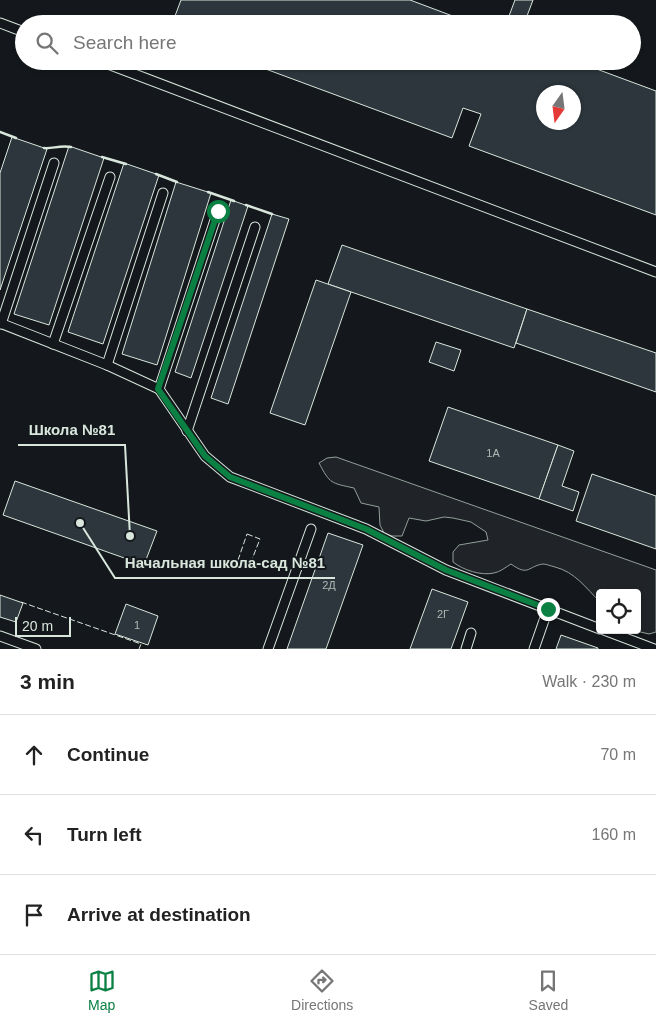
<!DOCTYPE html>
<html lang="en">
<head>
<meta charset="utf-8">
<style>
  :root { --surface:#fff; --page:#f6f6f6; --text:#222; --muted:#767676; --line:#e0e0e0; --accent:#0b8043 }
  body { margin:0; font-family:Arial,sans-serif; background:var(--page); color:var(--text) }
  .controls { position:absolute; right:15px; bottom:15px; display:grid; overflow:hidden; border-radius:5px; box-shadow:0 1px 4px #0004 }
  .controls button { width:45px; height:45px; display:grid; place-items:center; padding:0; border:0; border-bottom:1px solid var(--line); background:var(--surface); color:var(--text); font:25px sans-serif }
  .compass { position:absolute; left:536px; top:85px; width:45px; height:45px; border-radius:50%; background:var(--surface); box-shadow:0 1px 4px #0004; rotate:194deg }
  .scale { position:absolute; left:15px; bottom:12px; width:56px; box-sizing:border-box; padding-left:5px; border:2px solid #d8e6dc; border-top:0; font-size:14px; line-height:18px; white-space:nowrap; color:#d8e6dc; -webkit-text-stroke:4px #14181c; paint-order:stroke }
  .stop { position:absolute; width:15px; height:15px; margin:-11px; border:4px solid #0b8043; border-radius:50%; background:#fff }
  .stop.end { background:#0b8043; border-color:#fff; box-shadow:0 1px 5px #0008 }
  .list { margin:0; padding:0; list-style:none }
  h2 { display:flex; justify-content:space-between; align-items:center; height:65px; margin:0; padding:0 20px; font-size:21px }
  h2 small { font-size:16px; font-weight:400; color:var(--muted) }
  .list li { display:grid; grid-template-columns:32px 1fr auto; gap:15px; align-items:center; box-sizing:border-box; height:80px; padding:0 20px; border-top:1px solid var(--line) }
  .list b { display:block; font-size:19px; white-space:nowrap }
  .list em { font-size:16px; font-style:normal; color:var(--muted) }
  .icon { flex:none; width:28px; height:28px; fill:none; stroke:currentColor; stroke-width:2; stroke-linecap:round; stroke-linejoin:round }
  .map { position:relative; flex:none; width:656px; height:649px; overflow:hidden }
  .search { position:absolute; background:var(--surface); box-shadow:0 1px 4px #0004; left:15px; right:15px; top:15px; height:55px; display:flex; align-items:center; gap:12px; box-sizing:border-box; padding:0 18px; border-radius:28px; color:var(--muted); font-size:19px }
  .sheet { height:305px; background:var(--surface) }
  nav { display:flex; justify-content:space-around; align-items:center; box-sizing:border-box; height:70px; border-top:1px solid var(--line); background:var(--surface); font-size:14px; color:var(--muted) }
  nav a { display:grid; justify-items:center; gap:2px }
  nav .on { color:var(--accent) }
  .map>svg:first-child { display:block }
</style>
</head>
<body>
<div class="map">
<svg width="656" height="649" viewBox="0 0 656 649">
  <rect width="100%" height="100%" fill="#14181c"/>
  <path fill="#202428" stroke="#939e99" d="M 336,457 L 656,570 L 656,632 L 649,634 L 632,630 L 637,630 L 637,593 L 600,593 L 600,602 C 586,588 575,572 555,567 C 551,566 546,564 543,564 C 528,566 529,577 511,564 C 506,567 500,572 494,573 C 481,576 463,570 453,562 L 453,552 L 459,545 L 488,540 L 486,532 L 471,522 L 453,518 L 444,517 L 426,521 L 409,518 L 402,536 L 392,536 L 384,533 L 380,525 L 379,507 L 361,503 L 354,488 C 331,483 330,484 319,463 L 327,458 Z"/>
  <g fill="#2c363c" stroke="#d8e6dc" fill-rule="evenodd">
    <polygon points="181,0 410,0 474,24 172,24"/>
    <polygon points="515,0 533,0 524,24 506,24"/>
    <path d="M 244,61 L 575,61 L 656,91 L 656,215 L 469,146 L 481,114 L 463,108 L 452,138 ZM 544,92 L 574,92 L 574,122 L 544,122 Z"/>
    <polygon points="12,137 47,149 0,290 0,173"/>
    <polygon points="69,146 104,158 49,325 14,314"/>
    <polygon points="124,163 159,175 103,344 68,332"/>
    <polygon points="176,182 211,193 157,365 122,354"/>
    <polygon points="231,200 248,206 191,378 175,372"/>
    <polygon points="272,214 289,219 228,404 211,398"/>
    <polygon points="342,245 527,309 514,348 328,284"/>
    <polygon points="316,280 351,292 305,425 270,413"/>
    <polygon points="527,309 656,353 656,392 516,343"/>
    <polygon points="436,342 461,350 454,371 429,362"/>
    <polygon points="448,407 558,445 539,499 429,461"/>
    <polygon points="558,445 574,451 562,486 579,492 573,511 539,499"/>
    <polygon points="592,474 656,496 656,549 576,521"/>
    <polygon points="15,481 157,531 144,565 3,515"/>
    <polygon points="328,533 363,545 326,649 287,649"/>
    <polygon points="432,589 468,602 459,627 451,649 410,649"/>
    <polygon points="0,595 23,603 16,622 0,617"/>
    <polygon points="126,604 158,616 148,645 115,634"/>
    <polygon points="561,635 598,648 598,649 556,649"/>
  </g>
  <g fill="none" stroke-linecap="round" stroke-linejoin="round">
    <defs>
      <g id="service">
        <polyline points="0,23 24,32"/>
        <polyline points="100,61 656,272"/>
        <polyline points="0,323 107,365 159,389 205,456 230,477 366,529 446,570 600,629"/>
        <polyline points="1,324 54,163"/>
        <polyline points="53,344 110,177"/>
        <polyline points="107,365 163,193"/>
        <polyline points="159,389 218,211"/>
        <polyline points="187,431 255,227"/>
        <polyline points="604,630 654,649"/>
        <polyline points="0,636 36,649"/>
        <polyline points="268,649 311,529"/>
        <polyline points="466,649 471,633"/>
        <polyline points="534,649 548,609"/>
      </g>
    </defs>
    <use href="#service" stroke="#d8e6dc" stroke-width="11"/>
    <use href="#service" stroke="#14181c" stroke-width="9"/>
    <g stroke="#d8e6dc" stroke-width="1" stroke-dasharray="6 2.5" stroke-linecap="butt">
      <polygon points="247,534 260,539 249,567 237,563"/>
      <polyline points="21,602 141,644 139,649"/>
    </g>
    <g stroke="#d8e6dc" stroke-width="2.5">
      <polyline points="0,132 16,138"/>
      <path d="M 44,148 C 52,149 60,145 71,147"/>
      <polyline points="102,157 126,164"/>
      <polyline points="156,174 177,182"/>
      <polyline points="208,192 234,201"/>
      <polyline points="246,205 272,214"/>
    </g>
  </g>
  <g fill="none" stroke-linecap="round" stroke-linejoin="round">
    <polyline stroke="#0b8043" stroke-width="6" points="218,211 158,389 205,456 230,477 366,529 446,570 548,609"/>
  </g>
  <g text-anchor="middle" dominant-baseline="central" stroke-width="4" stroke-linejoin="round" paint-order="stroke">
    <g font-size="11" fill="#adbab4">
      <text x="493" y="453">1А</text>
      <text x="329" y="585">2Д</text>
      <text x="443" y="614">2Г</text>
      <text x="137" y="625">1</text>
    </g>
  </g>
  <path fill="none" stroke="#d8e6dc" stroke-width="2" d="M130 536L125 445H18M80 523L115 578H335"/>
  <g fill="#d8e6dc" stroke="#14181c" stroke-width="2">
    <circle cx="130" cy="536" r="5"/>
    <circle cx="80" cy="523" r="5"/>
  </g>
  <g font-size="15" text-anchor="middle" font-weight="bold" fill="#d8e6dc" stroke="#14181c" stroke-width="4" stroke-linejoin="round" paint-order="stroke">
    <text x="72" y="435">Школа №81</text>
    <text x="225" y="568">Начальная школа-сад №81</text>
  </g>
</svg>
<div class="controls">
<button><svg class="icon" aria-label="locate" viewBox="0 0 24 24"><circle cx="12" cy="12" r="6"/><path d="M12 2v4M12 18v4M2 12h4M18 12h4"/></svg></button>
</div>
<svg class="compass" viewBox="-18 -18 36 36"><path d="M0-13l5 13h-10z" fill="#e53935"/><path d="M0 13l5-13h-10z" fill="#767676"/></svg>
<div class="scale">20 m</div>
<div class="stop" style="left:218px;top:211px"></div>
<div class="stop end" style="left:548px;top:609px"></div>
<div class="search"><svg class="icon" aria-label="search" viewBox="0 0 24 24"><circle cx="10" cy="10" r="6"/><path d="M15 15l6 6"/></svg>Search here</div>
</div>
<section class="sheet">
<h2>3 min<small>Walk · 230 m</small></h2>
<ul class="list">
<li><svg class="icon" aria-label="ahead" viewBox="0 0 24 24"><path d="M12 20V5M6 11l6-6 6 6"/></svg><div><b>Continue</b></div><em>70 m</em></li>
<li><svg class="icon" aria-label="left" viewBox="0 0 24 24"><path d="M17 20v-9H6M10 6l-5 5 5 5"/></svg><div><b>Turn left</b></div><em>160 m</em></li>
<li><svg class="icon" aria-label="arrive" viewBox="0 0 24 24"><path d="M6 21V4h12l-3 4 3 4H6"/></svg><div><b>Arrive at destination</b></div></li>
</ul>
</section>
<nav>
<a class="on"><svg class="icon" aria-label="map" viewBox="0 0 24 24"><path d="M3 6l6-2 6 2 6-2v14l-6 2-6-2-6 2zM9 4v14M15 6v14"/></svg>Map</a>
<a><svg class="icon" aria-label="directions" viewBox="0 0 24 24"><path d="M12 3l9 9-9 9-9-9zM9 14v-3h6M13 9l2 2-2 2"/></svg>Directions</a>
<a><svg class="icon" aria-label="saved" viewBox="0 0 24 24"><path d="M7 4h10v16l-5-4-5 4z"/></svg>Saved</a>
</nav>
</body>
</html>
